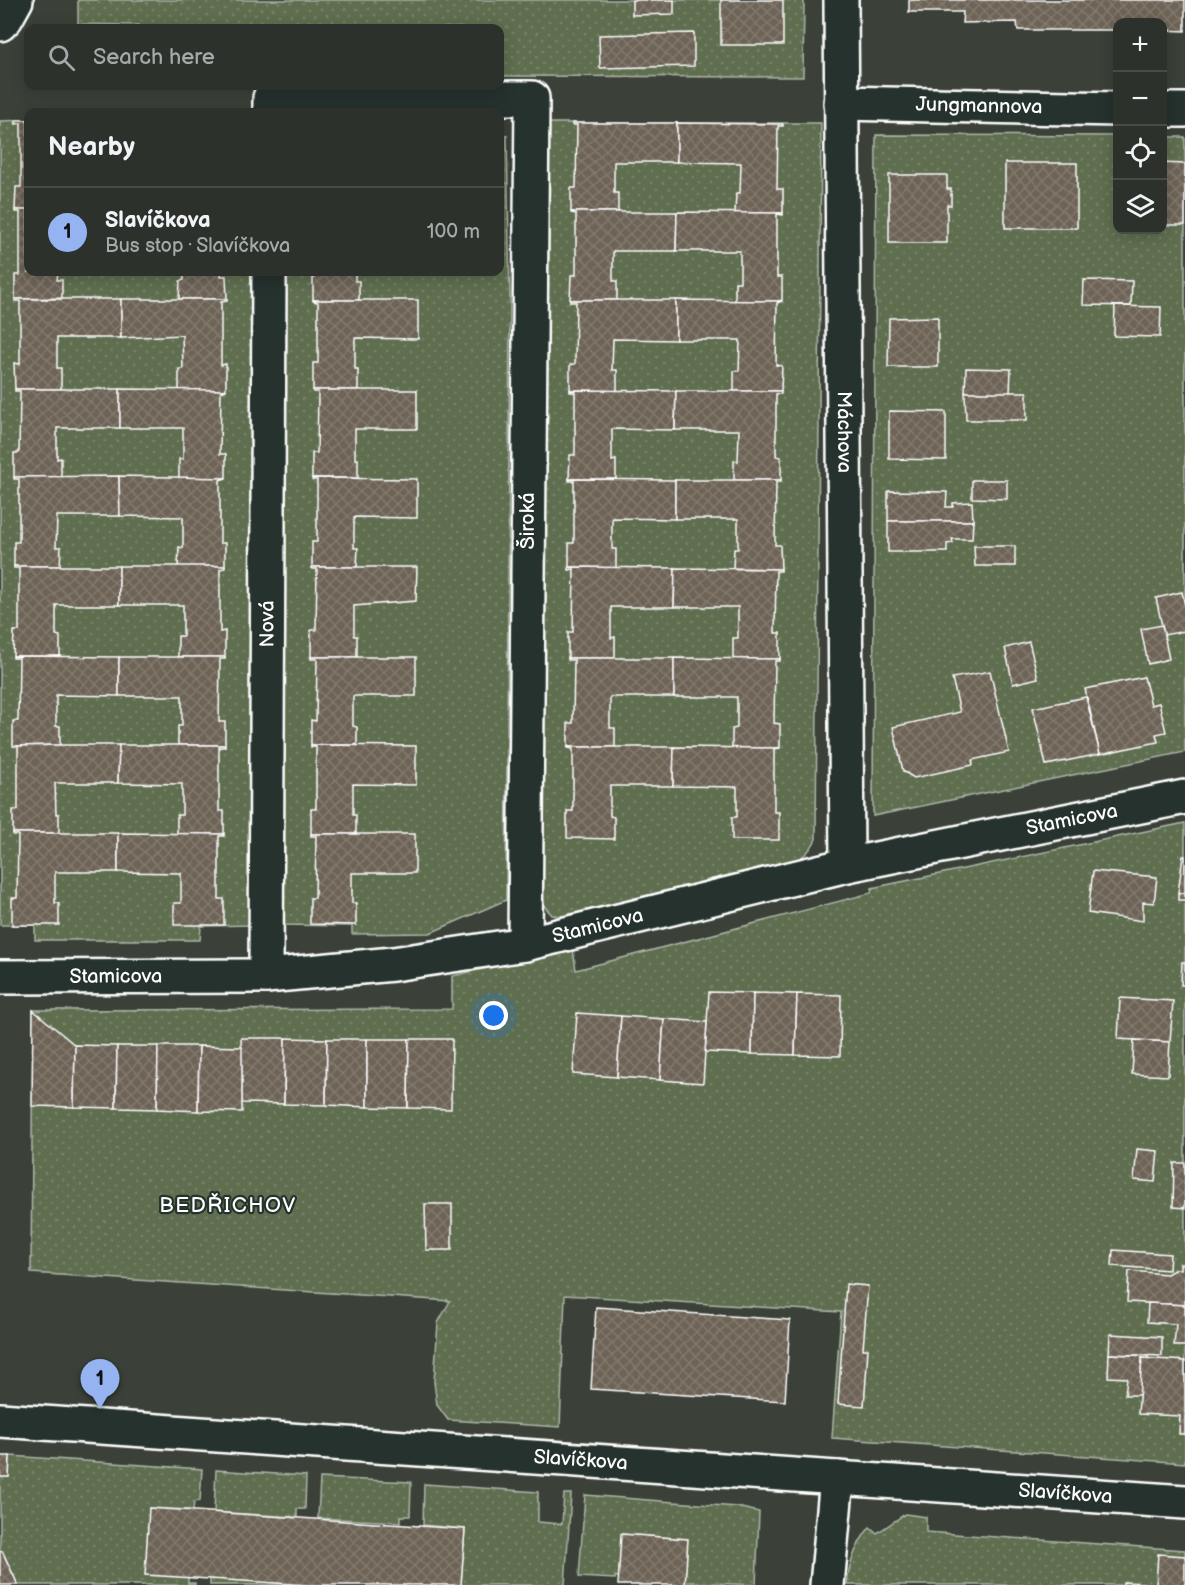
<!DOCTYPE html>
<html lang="en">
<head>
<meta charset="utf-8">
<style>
  :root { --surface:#2c312b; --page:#383d37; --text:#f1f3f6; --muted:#a6a9a9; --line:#484c47; --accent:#95b2f1 }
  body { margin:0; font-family:"Balsamiq Sans",sans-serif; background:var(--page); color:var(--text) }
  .controls { position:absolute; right:18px; top:18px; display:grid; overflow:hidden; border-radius:12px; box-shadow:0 3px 15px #0003 }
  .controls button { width:54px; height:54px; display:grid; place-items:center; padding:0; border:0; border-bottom:2px solid var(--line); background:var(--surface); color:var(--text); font:30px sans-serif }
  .you { position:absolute; left:494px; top:1016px; width:21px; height:21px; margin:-15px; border:4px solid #fff; border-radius:50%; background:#1a73e8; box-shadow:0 0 0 9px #1a73e833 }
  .badge { display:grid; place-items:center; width:39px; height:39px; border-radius:50%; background:var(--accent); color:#111; font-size:20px; font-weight:700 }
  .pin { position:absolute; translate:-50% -50px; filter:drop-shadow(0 2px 3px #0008) }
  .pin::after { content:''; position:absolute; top:32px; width:21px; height:18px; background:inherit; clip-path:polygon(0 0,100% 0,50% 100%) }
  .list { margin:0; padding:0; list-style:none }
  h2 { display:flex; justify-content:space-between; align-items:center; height:78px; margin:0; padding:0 24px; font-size:26px }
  h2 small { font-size:20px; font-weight:400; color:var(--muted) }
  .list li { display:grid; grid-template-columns:39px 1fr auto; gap:18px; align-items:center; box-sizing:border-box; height:90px; padding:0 24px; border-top:2px solid var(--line) }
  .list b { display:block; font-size:22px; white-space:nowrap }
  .list p { margin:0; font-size:20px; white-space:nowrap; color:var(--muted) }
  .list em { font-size:20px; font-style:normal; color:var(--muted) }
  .icon { flex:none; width:33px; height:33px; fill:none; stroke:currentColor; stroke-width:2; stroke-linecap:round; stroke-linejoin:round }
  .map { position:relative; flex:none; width:1185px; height:1585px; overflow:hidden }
  .search { position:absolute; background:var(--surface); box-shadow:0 3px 15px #0003; left:24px; top:24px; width:480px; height:66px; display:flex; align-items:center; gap:15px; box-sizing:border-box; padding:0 21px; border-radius:12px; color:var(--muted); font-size:22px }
  .panel { position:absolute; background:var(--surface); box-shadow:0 3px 15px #0003; left:24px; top:108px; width:480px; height:168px; border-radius:12px }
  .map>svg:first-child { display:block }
</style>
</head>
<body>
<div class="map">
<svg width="1185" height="1585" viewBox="0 0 1185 1585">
  <defs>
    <pattern id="grass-dots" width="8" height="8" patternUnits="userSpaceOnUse" patternTransform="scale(1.5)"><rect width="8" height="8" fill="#5e6e50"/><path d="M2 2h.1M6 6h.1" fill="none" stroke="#76846a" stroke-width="1.8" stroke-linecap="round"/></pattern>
    <pattern id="building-cross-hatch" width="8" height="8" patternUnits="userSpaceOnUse" patternTransform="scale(1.5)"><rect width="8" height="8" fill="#6d6356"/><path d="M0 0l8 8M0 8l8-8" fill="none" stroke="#837a6f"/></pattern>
  </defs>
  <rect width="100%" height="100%" fill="#3b4139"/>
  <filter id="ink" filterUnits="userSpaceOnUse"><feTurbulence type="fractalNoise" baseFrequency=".0167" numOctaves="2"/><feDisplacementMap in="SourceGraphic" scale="12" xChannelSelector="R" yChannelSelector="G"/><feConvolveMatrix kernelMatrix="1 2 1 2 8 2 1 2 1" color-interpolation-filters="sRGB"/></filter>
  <g filter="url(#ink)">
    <g fill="url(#grass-dots)" stroke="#aeb6a8" stroke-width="1.5">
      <polygon points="78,0 804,0 803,77 500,76 500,28 140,28 139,25 78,24"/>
      <polygon points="28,120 28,272 257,272 254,925 201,926 200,940 35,940 35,925 0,925 0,121"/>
      <path d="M 542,123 L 821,123 L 816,839 C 808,856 798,860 781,866 L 568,917 L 552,915 L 545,907 L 541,885 Z"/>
      <polygon points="500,134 507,135 510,300 506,900 430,933 352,934 352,926 280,925 283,272 500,272"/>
      <polygon points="876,135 1117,136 1118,230 1162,230 1163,137 1185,137 1185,752 873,816"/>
      <polygon points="1185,823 1185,1463 832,1438 841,1312 565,1295 560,1427 448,1420 437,1405 434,1382 438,1323 450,1301 31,1273 33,1010 452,1009 452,976 573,949 576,970 871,893 872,888"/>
      <polygon points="10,1456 202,1469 200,1501 194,1502 193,1510 149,1508 188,1577 188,1583 195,1583 195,1585 18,1585 3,1552 0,1552 0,1477 9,1477"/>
      <polygon points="216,1470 306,1476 305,1509 297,1509 297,1517 214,1512"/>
      <polygon points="320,1478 411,1482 410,1516 401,1516 401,1522 318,1518"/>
      <polygon points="424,1484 538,1492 538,1522 562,1524 564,1494 571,1494 565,1585 461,1585 465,1529 423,1525"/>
      <polygon points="585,1495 737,1507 759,1512 756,1585 685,1582 687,1539 622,1534 619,1577 615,1577 615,1579 579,1577"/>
      <path d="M 905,1514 L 926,1517 L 926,1532 L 1185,1550 L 1185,1585 L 847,1585 C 849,1563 856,1544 870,1527 L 877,1533 Z"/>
      <polygon points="210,1578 292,1583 292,1585 210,1585"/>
    </g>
    <g fill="url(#building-cross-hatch)" stroke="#fff" stroke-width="1.5">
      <polygon points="632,0 674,0 674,14 632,15"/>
      <rect x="721" y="0" width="62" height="45"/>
      <polygon points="909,0 1185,0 1185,31 1162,30 1162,22 1118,22 1118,30 1018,30 1017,22 962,23 963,12 909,12"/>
      <polygon points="694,33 694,66 600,68 599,35"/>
      <polygon points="16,120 28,120 28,210 15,210 16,187 21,187 21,123 16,124"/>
      <polygon points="572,123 677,123 677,162 614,162 614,193 618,193 618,212 571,212 571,188 576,188 577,125 572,125"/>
      <polygon points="677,123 783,124 783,126 778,126 777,189 783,189 783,213 735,213 736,193 740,193 741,163 677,162"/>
      <rect x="1005" y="163" width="72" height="65"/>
      <polygon points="1162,163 1185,164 1185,225 1162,225"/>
      <polygon points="889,175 947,175 947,189 951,189 951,205 947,205 947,243 889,243"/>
      <polygon points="15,210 28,210 28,272 58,272 57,280 62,280 62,298 15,299 15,275 20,275 20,212 15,212"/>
      <polygon points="571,212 677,212 676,251 613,251 613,281 617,281 617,300 570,300 571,275 576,275 576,214 571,213"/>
      <polygon points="677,212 783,213 783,215 777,214 777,277 782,277 782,301 735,301 735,282 740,282 740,251 676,251"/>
      <polygon points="184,272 221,272 221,276 226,276 227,299 179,299 180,281 184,280"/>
      <polygon points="318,272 355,272 355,281 359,281 359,300 313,300 313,275 318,275"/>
      <polygon points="1084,280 1132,281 1131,306 1083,305"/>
      <polygon points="15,299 121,299 121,338 57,338 57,368 61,368 61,389 15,389 14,363 20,364 20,301 15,301"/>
      <polygon points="121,299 227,299 227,301 221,302 221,365 226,364 226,390 179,390 179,369 183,369 182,335 121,338"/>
      <polygon points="313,300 418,300 418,339 355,338 355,369 358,369 358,390 313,390 313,363 318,363 318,302 313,301"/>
      <polygon points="570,300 676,300 676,340 613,339 612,370 617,370 617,391 570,390 570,365 575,364 576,302 570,302"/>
      <polygon points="676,300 782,301 777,303 776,365 782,366 781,391 734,391 734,371 739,371 740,340 676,340"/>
      <polygon points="1115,306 1161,307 1160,337 1114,336"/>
      <polygon points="938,317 938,367 888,367 889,318"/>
      <polygon points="966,368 1011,369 1010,393 965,392"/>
      <polygon points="15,389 120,389 120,428 57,428 57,459 61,458 61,478 14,477 14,453 19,453 20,391 15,391"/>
      <polygon points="120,389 226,390 221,392 220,454 226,454 226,478 179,478 179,459 183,459 183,428 120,428"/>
      <polygon points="313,390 417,390 417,429 355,429 355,459 358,459 358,478 312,478 312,453 317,453 318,392 313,392"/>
      <polygon points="570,390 676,391 675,430 612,429 612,461 616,460 616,479 569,479 570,455 575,455 575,392 570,392"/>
      <polygon points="676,391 781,391 781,394 776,394 776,456 781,457 781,480 734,480 734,461 738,461 739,430 675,430"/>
      <polygon points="965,392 1027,392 1027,420 966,420"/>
      <polygon points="889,411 946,412 946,460 889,459"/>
      <polygon points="119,476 120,516 57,516 56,547 61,547 60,566 14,566 14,542 19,542 19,479 14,479 14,477"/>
      <polygon points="119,476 226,478 220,480 220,543 225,543 225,566 178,567 179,547 183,548 183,517 120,516"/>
      <polygon points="312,478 417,479 417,518 354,517 354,548 358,548 357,567 312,567 312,542 317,542 317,480 312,480"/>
      <polygon points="569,479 675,480 675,519 612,518 612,549 616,549 616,568 569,567 569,543 574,543 574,481 569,481"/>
      <polygon points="675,480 781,480 781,482 776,482 775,545 780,545 781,569 733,568 734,549 738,549 738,519 675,519"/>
      <polygon points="972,480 1007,480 1007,499 972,498"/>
      <polygon points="888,491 947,492 946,507 953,507 953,503 972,502 973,521 888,521"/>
      <polygon points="888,521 973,521 972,539 952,539 953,543 947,544 947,552 888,552"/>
      <polygon points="974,546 1015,546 1015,566 975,566"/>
      <polygon points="14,566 119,566 119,605 56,605 56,635 60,636 60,656 13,656 14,631 19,631 19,568 14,568"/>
      <polygon points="119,566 225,566 225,568 220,569 220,632 225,631 225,657 178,657 178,636 183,636 183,605 119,605"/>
      <polygon points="312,567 417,567 416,601 354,606 354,636 357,636 357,657 311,657 311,630 316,630 317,569 312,569"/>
      <polygon points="569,567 675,568 674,607 611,607 611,638 615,637 615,658 568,658 568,632 573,632 574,569 569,570"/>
      <polygon points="675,568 781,569 781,571 776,571 775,633 780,633 780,659 733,659 733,638 738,638 738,607 674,607"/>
      <polygon points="1182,592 1185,606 1185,631 1164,635 1156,598"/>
      <polygon points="1162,625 1169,659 1148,664 1141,629"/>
      <polygon points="1029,642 1038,678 1013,684 1005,648"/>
      <polygon points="13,656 119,657 119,696 56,695 56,726 60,726 60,745 13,746 13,721 18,721 19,658 13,658"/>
      <polygon points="119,657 225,657 225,659 220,659 219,722 225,722 225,745 178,745 178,726 182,726 182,696 119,696"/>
      <polygon points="311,657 416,657 416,696 353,696 353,726 357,727 357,745 311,745 311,720 316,721 317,659 311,659"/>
      <polygon points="568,658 674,658 674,697 610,697 610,728 615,728 615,747 568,747 568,723 573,723 574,660 568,660"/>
      <polygon points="674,658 780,659 780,661 775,661 774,723 780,724 780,748 732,748 732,729 737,728 737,697 674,697"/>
      <polygon points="990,671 1009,752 972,760 973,765 914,778 903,771 893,727 960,712 952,678"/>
      <polygon points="1144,677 1151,705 1159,703 1166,732 1156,734 1158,742 1100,754 1085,689"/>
      <polygon points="1086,697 1100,754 1046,765 1033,708"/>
      <polygon points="60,745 119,745 118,783 55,783 56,814 59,814 59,833 13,833 13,810 18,810 18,746"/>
      <polygon points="119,745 225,745 225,747 219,747 219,811 224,811 224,834 177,834 177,815 182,815 182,784 118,783"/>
      <polygon points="311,745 416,746 416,785 353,784 353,815 356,815 356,834 311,834 311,809 316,809 316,747 311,747"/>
      <polygon points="568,747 674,747 673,786 610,786 610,816 614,817 614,839 567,838 567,811 573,811 573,749 568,748"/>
      <polygon points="674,747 780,748 774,749 774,812 779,812 779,840 732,840 732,817 737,817 737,787 673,786"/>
      <polygon points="13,833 118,833 118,872 55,872 55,903 59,903 59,925 12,925 12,898 17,898 18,835 13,835"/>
      <polygon points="118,833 224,834 224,836 219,836 219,899 224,899 224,925 174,925 174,903 181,903 181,873 118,872"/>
      <polygon points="311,834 415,834 415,873 352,873 352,903 356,903 356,925 310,924 310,898 315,898 316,836 311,836"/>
      <polygon points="1183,856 1185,856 1185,893 1178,893"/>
      <polygon points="1093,871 1157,877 1154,903 1143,902 1143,921 1088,913"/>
      <rect x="1178" y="893" width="7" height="7"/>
      <polygon points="1182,962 1185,962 1185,985 1181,985"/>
      <polygon points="709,992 753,993 752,1054 705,1052"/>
      <polygon points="753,993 797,994 795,1055 752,1054"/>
      <polygon points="797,994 841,995 840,1056 795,1055"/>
      <polygon points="1120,998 1173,1001 1170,1042 1118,1039"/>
      <polygon points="33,1010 75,1045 74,1107 32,1106"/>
      <polygon points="577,1013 621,1016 617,1077 573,1074"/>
      <polygon points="621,1016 664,1019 660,1080 617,1077"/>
      <polygon points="664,1019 707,1022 703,1083 660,1080"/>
      <polygon points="241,1038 285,1038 284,1104 242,1103"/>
      <polygon points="285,1038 327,1039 326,1105 284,1104"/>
      <polygon points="327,1039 367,1039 367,1107 326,1105"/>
      <polygon points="367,1039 409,1039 408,1108 367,1107"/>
      <polygon points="409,1039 452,1039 451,1109 408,1108"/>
      <polygon points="1134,1040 1170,1042 1168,1076 1132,1074"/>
      <polygon points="75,1045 117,1046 116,1108 74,1107"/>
      <polygon points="117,1046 158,1046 157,1109 116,1108"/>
      <polygon points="158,1046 199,1046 198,1111 157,1109"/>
      <polygon points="199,1046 242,1047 242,1112 198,1111"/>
      <polygon points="1137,1149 1158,1151 1155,1182 1134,1180"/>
      <polygon points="1174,1163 1185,1163 1185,1208 1173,1207"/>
      <polygon points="425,1204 452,1204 452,1250 426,1250"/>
      <polygon points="1113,1250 1170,1254 1169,1270 1112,1266"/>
      <polygon points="1180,1264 1185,1264 1185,1305 1127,1302 1129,1271 1167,1274 1176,1269 1180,1269"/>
      <polygon points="846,1284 868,1286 863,1349 868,1349 864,1406 838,1404"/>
      <polygon points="1148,1303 1185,1305 1185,1346 1174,1346 1176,1324 1147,1322"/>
      <polygon points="596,1307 790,1320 785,1401 591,1389"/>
      <polygon points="1110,1334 1162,1337 1162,1356 1109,1354"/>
      <polygon points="1109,1354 1148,1356 1148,1359 1142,1358 1140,1395 1125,1395 1127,1378 1108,1377"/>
      <polygon points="1142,1358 1185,1361 1185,1434 1179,1434 1180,1416 1138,1414"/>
      <polygon points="0,1456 10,1456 9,1477 0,1477"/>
      <polygon points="149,1508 465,1529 461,1585 309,1585 145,1575"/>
      <polygon points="621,1534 688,1539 685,1585 618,1585"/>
      <polygon points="2,1551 18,1585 0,1585 0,1552"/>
      <polygon points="1158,1554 1185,1556 1185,1585 1156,1585"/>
      <polygon points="1123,1582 1144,1583 1144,1585 1123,1585"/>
    </g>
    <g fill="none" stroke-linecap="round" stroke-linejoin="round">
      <defs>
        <g id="minor">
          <path id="s1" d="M 841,0 L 847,865"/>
          <polyline points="0,24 6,18 16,0"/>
          <path id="s2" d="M 841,103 L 1118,109"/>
          <polyline points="1162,110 1185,110"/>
          <polyline points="270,112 270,98 532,98 525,944"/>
          <path id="s3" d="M 266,976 L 269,272"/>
          <path id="s4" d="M 0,977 L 266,976 L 393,964 L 525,944 L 847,865 L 1185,797"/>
          <path id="s5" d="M 0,1420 L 1185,1502"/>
          <polyline points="827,1585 837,1478"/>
        </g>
      </defs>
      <use href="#minor" stroke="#fff" stroke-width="38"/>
      <use href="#minor" stroke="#26332d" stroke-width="33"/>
    </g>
  </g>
  <g text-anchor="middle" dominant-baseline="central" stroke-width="4.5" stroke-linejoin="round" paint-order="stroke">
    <g font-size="20" fill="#fff" stroke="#26332d">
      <text stroke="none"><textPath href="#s2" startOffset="138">Jungmannova</textPath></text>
      <text stroke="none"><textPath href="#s1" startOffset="432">Máchova</textPath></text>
      <text transform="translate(528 521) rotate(-90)">Široká</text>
      <text stroke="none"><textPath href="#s3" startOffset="352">Nová</textPath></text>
      <text stroke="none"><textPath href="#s4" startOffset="1088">Stamicova</textPath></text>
      <text stroke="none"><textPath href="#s4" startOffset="602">Stamicova</textPath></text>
      <text stroke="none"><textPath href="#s4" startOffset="116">Stamicova</textPath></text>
      <text stroke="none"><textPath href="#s5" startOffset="582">Slavíčkova</textPath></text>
      <text stroke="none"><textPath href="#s5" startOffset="1068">Slavíčkova</textPath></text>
    </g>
    <g font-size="21" letter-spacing="1.5" fill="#fff" stroke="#26332d">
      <text x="228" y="1205">BEDŘICHOV</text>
    </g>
  </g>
</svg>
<div class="controls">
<button>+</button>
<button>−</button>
<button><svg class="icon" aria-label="locate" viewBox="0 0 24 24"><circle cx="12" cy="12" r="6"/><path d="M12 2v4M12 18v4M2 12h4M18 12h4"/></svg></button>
<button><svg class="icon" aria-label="layers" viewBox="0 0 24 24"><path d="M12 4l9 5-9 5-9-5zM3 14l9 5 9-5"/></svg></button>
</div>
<div class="you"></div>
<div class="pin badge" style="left:100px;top:1409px">1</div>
<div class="search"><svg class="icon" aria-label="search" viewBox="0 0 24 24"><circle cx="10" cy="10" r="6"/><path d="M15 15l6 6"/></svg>Search here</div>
<section class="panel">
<h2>Nearby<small></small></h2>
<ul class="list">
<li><span class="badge">1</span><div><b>Slavíčkova</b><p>Bus stop · Slavíčkova</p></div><em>100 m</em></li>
</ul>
</section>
</div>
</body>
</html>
